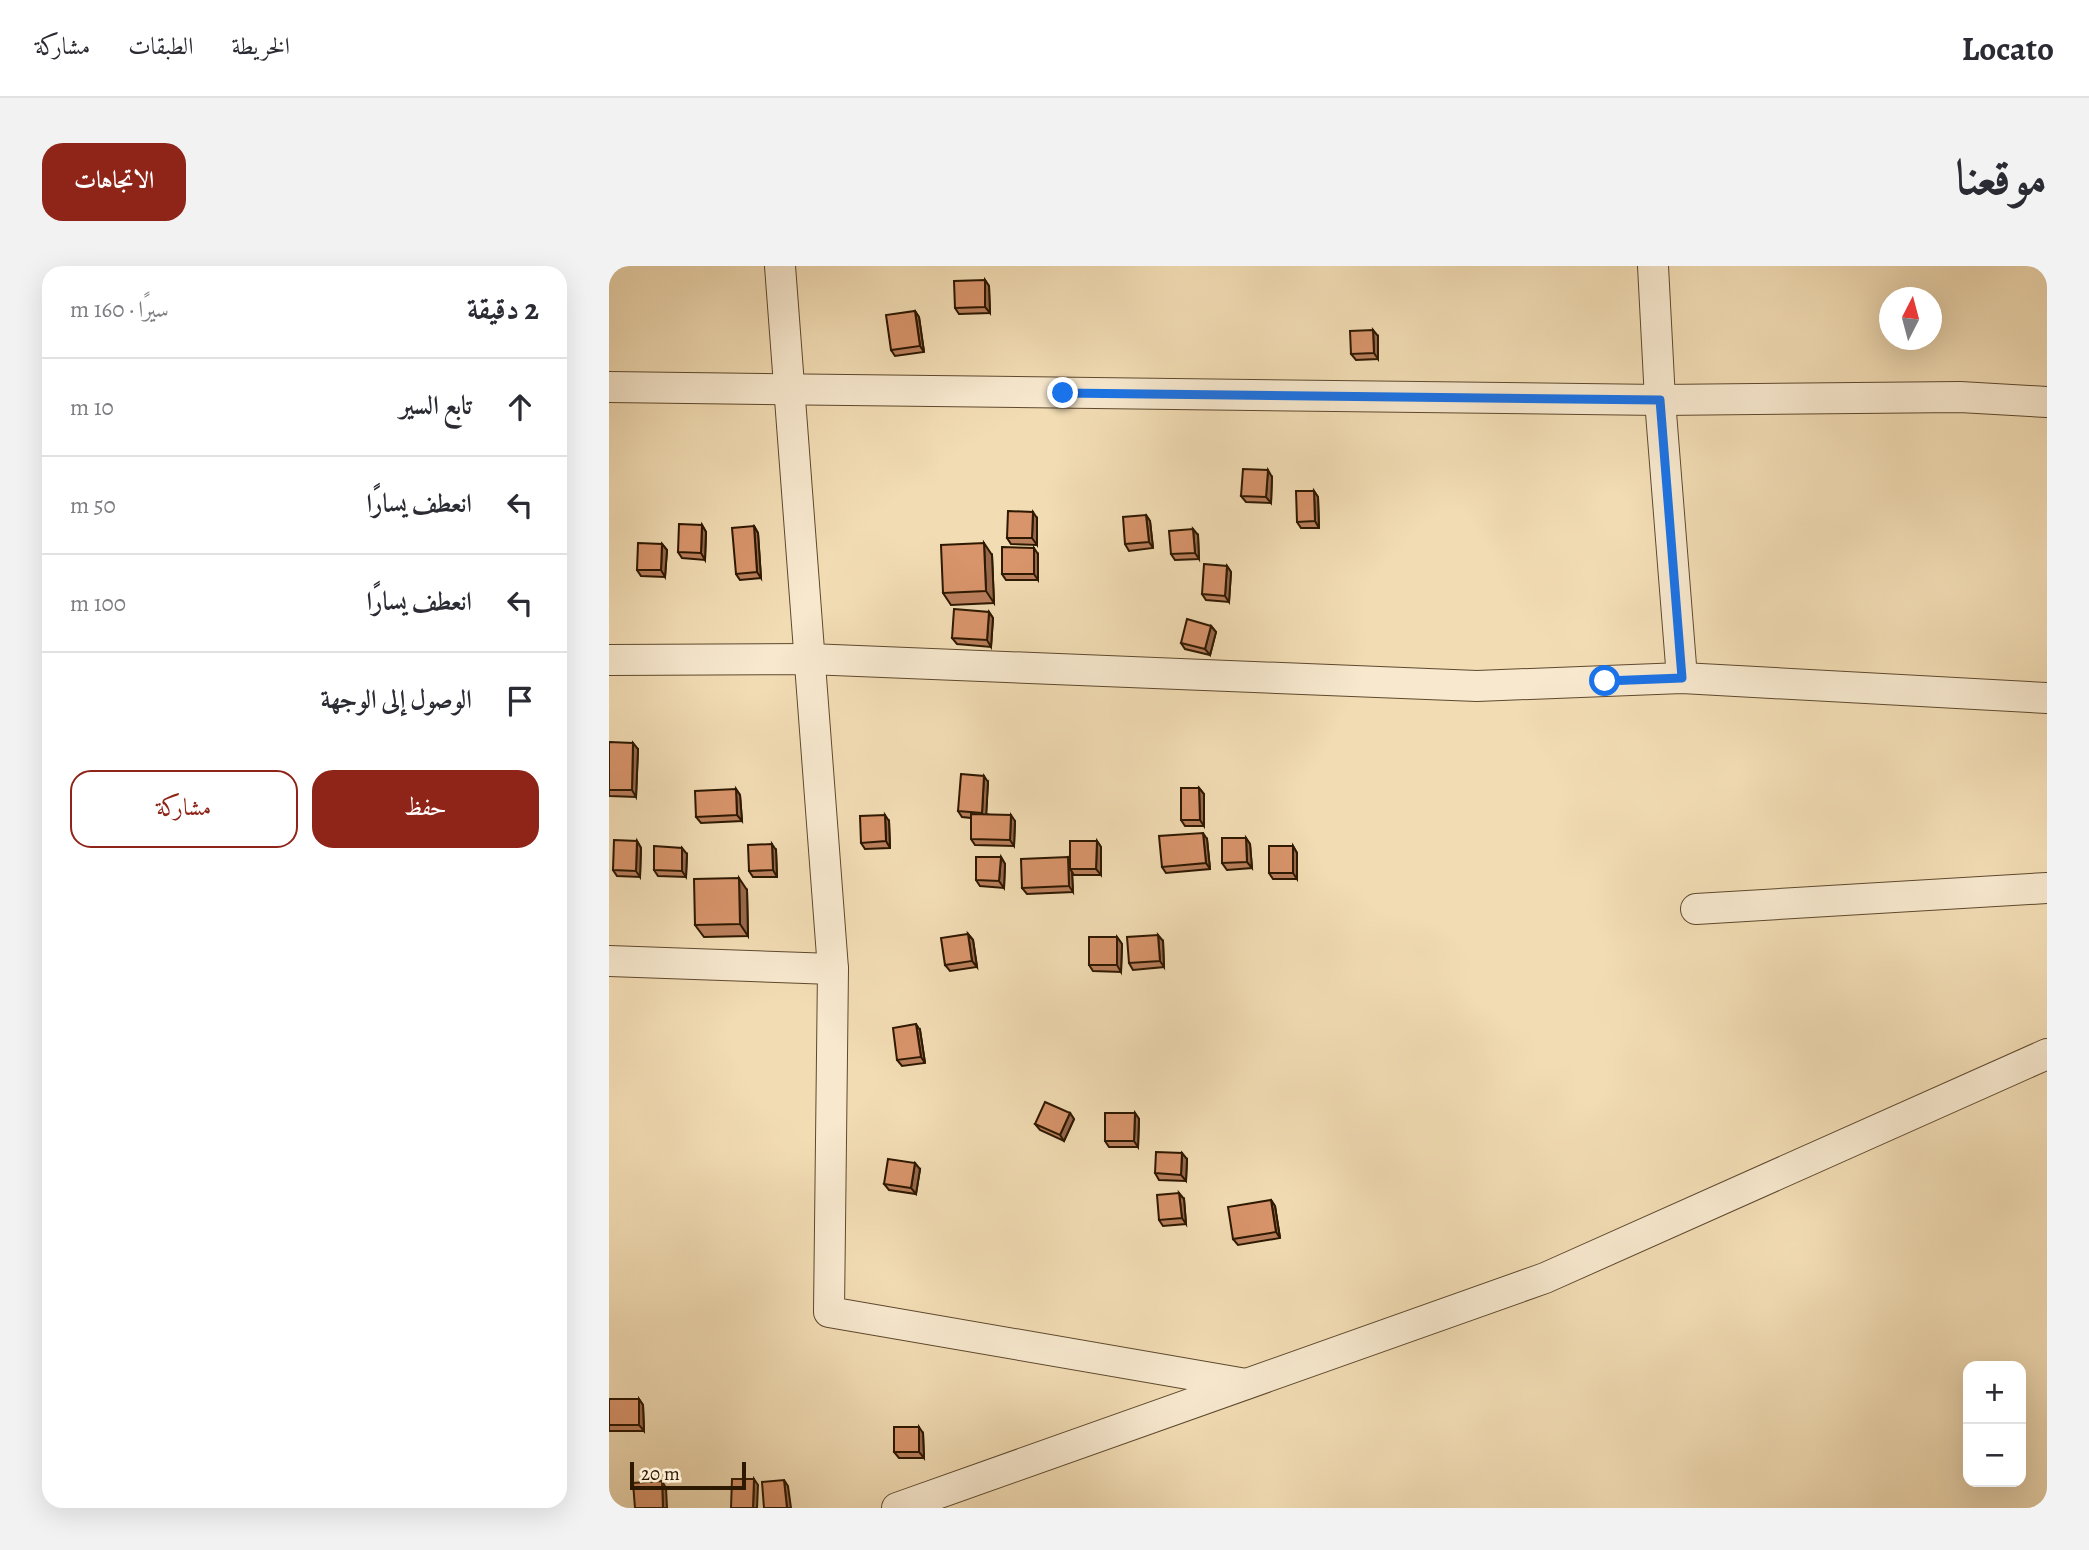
<!DOCTYPE html>
<html lang="ar">
<head>
<meta charset="utf-8">
<style>
  :root { --surface:#fff; --page:#f2f2f3; --text:#2b2b33; --muted:#7c7c81; --line:#e1e1e2; --accent:#8f2418 }
  body { margin:0; font-family:Alegreya,Amiri,serif; background:var(--page); color:var(--text); direction:rtl }
  .controls { position:absolute; right:21px; bottom:21px; display:grid; overflow:hidden; border-radius:14px; box-shadow:0 7px 28px #0002 }
  .controls button { width:63px; height:63px; display:grid; place-items:center; padding:0; border:0; border-bottom:2px solid var(--line); background:var(--surface); color:var(--text); font:35px sans-serif }
  .compass { position:absolute; left:1270px; top:21px; width:63px; height:63px; border-radius:50%; background:var(--surface); box-shadow:0 7px 28px #0002; rotate:6deg }
  .scale { position:absolute; left:21px; bottom:18px; width:116px; box-sizing:border-box; padding-left:7px; border:4px solid #2d1800; border-top:0; font-size:19px; line-height:24px; white-space:nowrap; color:#2d1800; -webkit-text-stroke:5px #f7e8ce; paint-order:stroke }
  .stop { position:absolute; width:21px; height:21px; margin:-16px; border:5px solid #1a73e8; border-radius:50%; background:#fff }
  .stop.end { background:#1a73e8; border-color:#fff; box-shadow:0 2px 7px #0008 }
  .list { margin:0; padding:0; list-style:none }
  h2 { display:flex; justify-content:space-between; align-items:center; height:91px; margin:0; padding:0 28px; font-size:30px }
  h2 small { font-size:23px; font-weight:400; color:var(--muted) }
  .list li { display:grid; grid-template-columns:46px 1fr auto; gap:21px; align-items:center; box-sizing:border-box; height:98px; padding:0 28px; border-top:2px solid var(--line) }
  .list b { display:block; font-size:26px; white-space:nowrap }
  .list em { font-size:23px; font-style:normal; color:var(--muted) }
  .actions { display:flex; gap:14px; padding:21px 28px }
  .actions a { flex:1; padding:16px 0; border:2px solid var(--accent); border-radius:21px; text-align:center; font-size:24px; color:var(--accent) }
  .actions .main { background:var(--accent); color:#fff }
  .icon { flex:none; width:38px; height:38px; fill:none; stroke:currentColor; stroke-width:2; stroke-linecap:round; stroke-linejoin:round }
  .map { position:relative; flex:none; width:1438px; height:1242px; overflow:hidden; direction:ltr; border-radius:21px }
  header { display:flex; align-items:center; gap:42px; box-sizing:border-box; height:98px; padding:0 35px; background:var(--surface); border-bottom:2px solid var(--line) }
  header strong { font-size:33px }
  nav { display:flex; gap:38px; margin-inline-start:auto; font-size:24px }
  .intro { display:flex; align-items:center; justify-content:space-between; box-sizing:border-box; height:168px; padding:0 42px }
  h1 { margin:0; font-size:49px }
  .button { padding:18px 32px; border-radius:21px; background:var(--accent); color:#fff; font-size:24px; font-weight:700 }
  main { display:flex; gap:42px; padding:0 42px }
  aside { flex:1; background:var(--surface); border-radius:21px; box-shadow:0 7px 28px #0002 }
  .map>svg:first-child { display:block }
</style>
</head>
<body>
<header>
<strong>Locato</strong>
<nav><a>الخريطة</a><a>الطبقات</a><a>مشاركة</a></nav>
</header>
<div class="intro"><h1>موقعنا</h1><a class="button">الاتجاهات</a></div>
<main>
<div class="map">
<svg width="1438" height="1242" viewBox="0 0 1438 1242">
  <rect width="100%" height="100%" fill="#f2dcb4"/>
  <filter id="stains"><feTurbulence type="fractalNoise" baseFrequency=".00286" numOctaves="4"/><feColorMatrix values="0 0 0 0 .2 0 0 0 0 .09 0 0 0 0 .02 0 0 0 .5 -.17"/></filter>
  <radialGradient id="worn" r=".72"><stop offset=".6" stop-color="#630" stop-opacity="0"/><stop offset="1" stop-color="#630" stop-opacity=".3"/></radialGradient>
  <g fill="none" stroke-linecap="round" stroke-linejoin="round">
    <defs>
      <g id="street">
        <polyline points="171,0 224,703 220,1046 637,1118"/>
        <polyline points="1044,0 1051,134 1073,412"/>
        <polyline points="0,121 1051,134 1351,131 1438,136"/>
        <polyline points="0,394 200,393 868,420 1073,412 1438,432"/>
        <polyline points="1087,643 1438,622"/>
        <polyline points="0,695 224,703"/>
        <polyline points="288,1242 936,1012 1438,788"/>
      </g>
    </defs>
    <use href="#street" stroke="#5e492d" stroke-width="32"/>
    <use href="#street" stroke="#f7e8ce" stroke-width="30"/>
  </g>
  <g fill="#ba7f5c" stroke="#2d1800" stroke-width="2">
    <polygon points="376,14 380,20 381,47 350,48 346,42"/>
    <polygon points="306,45 310,51 315,86 286,90 282,84"/>
    <polygon points="769,70 769,93 747,94 742,88"/>
    <polygon points="663,211 662,237 637,236 632,230"/>
    <polygon points="705,225 709,231 710,262 692,262 688,256"/>
    <polygon points="537,249 541,255 544,282 520,285 516,278"/>
    <polygon points="428,252 428,279 402,278 398,272"/>
    <polygon points="93,259 97,266 96,294 73,292 69,286"/>
    <polygon points="145,260 149,267 152,312 131,314 127,308"/>
    <polygon points="589,269 590,293 566,294 562,288"/>
    <polygon points="53,278 58,284 56,311 32,310 28,304"/>
    <polygon points="429,288 429,314 397,314 393,308"/>
    <polygon points="383,289 385,337 342,339 334,327"/>
    <polygon points="618,300 622,306 620,336 597,334 593,328"/>
    <polygon points="380,346 384,352 382,381 348,378 343,372"/>
    <polygon points="602,360 607,366 601,389 576,383 572,377"/>
    <polygon points="0,476 29,483 27,531 0,530"/>
    <polygon points="379,516 377,548 406,555 405,580 366,579 362,573 362,552 353,551 349,545"/>
    <polygon points="590,522 595,528 595,560 576,560 572,554"/>
    <polygon points="127,523 131,529 133,555 92,557 87,551"/>
    <polygon points="280,555 281,582 256,583 252,577"/>
    <polygon points="637,572 641,578 643,602 618,604 613,597"/>
    <polygon points="598,573 601,603 557,607 553,601"/>
    <polygon points="28,575 32,582 31,611 8,610 4,604"/>
    <polygon points="488,575 492,581 492,609 465,609 463,606 464,626 418,628 413,622 459,591 461,595"/>
    <polygon points="684,580 688,587 688,613 664,613 660,607"/>
    <polygon points="167,584 168,611 144,611 140,605"/>
    <polygon points="78,588 77,611 49,610 45,604"/>
    <polygon points="392,591 396,598 395,622 371,620 367,614"/>
    <polygon points="138,624 139,670 95,671 86,659"/>
    <polygon points="359,668 364,674 368,701 341,705 336,699"/>
    <polygon points="508,671 513,678 512,706 484,705 480,699"/>
    <polygon points="554,675 555,701 524,704 520,697"/>
    <polygon points="311,764 316,797 293,800 288,794"/>
    <polygon points="461,847 465,853 455,875 431,864 426,858"/>
    <polygon points="526,847 530,853 529,881 500,881 496,875"/>
    <polygon points="578,893 577,915 550,914 546,907"/>
    <polygon points="311,903 307,928 280,924 275,918"/>
    <polygon points="575,933 577,958 554,960 550,954"/>
    <polygon points="662,934 666,940 671,972 629,979 624,973"/>
    <polygon points="0,1133 30,1133 34,1139 35,1165 0,1165"/>
    <polygon points="314,1167 315,1192 290,1192 285,1186"/>
  </g>
  <g fill="#97684b" stroke="#2d1800" stroke-width="2">
    <polygon points="376,14 380,20 381,47 376,41"/>
    <polygon points="306,45 310,51 315,86 311,80"/>
    <polygon points="764,64 769,70 769,93 765,87"/>
    <polygon points="659,204 663,211 662,237 657,231"/>
    <polygon points="705,225 709,231 710,262 706,255"/>
    <polygon points="424,246 428,252 428,279 423,272"/>
    <polygon points="537,249 541,255 544,282 540,276"/>
    <polygon points="93,259 97,266 96,294 92,287"/>
    <polygon points="145,260 149,267 152,312 148,306"/>
    <polygon points="584,263 589,269 590,293 586,287"/>
    <polygon points="375,277 383,289 385,337 377,325"/>
    <polygon points="53,278 58,284 56,311 52,304"/>
    <polygon points="425,282 429,288 429,314 425,308"/>
    <polygon points="618,300 622,306 620,336 616,330"/>
    <polygon points="380,346 384,352 382,381 378,374"/>
    <polygon points="602,360 607,366 601,389 596,383"/>
    <polygon points="24,477 29,483 27,531 23,524"/>
    <polygon points="375,510 379,516 377,553 373,547"/>
    <polygon points="590,522 595,528 595,560 591,554"/>
    <polygon points="127,523 131,529 133,555 128,549"/>
    <polygon points="276,549 280,555 281,582 277,575"/>
    <polygon points="402,549 406,555 405,580 401,574"/>
    <polygon points="594,567 598,573 601,603 597,597"/>
    <polygon points="637,572 641,578 643,602 638,596"/>
    <polygon points="28,575 32,582 31,611 27,605"/>
    <polygon points="488,575 492,581 492,609 487,603"/>
    <polygon points="163,578 167,584 168,611 164,604"/>
    <polygon points="684,580 688,587 688,613 684,607"/>
    <polygon points="73,582 78,588 77,611 73,605"/>
    <polygon points="392,591 396,598 395,622 390,615"/>
    <polygon points="459,591 463,598 461,603 463,606 464,626 460,620"/>
    <polygon points="130,612 138,624 139,670 131,658"/>
    <polygon points="359,668 364,674 368,701 363,695"/>
    <polygon points="549,669 554,675 555,701 551,695"/>
    <polygon points="508,671 513,678 512,706 508,699"/>
    <polygon points="307,758 311,764 316,797 312,791"/>
    <polygon points="461,847 465,853 455,875 451,869"/>
    <polygon points="526,847 530,853 529,881 525,875"/>
    <polygon points="573,887 578,893 577,915 572,909"/>
    <polygon points="306,897 311,903 307,928 302,922"/>
    <polygon points="570,927 575,933 577,958 573,952"/>
    <polygon points="662,934 666,940 671,972 667,966"/>
    <polygon points="30,1133 34,1139 35,1165 30,1159"/>
    <polygon points="310,1161 314,1167 315,1192 310,1186"/>
    <polygon points="145,1213 149,1219 148,1242 144,1242"/>
    <polygon points="175,1214 179,1220 182,1242 178,1242"/>
    <polygon points="53,1215 57,1222 58,1242 54,1242"/>
  </g>
  <g fill="#d8946b" stroke="#2d1800" stroke-width="2">
    <polygon points="376,14 376,41 346,42 345,15"/>
    <polygon points="306,45 311,80 282,84 277,49"/>
    <polygon points="764,64 765,87 742,88 741,65"/>
    <polygon points="634,203 659,204 657,231 632,230"/>
    <polygon points="687,225 705,225 706,255 688,256"/>
    <polygon points="399,245 424,246 423,272 398,272"/>
    <polygon points="537,249 540,276 516,278 514,251"/>
    <polygon points="70,258 93,259 92,287 69,286"/>
    <polygon points="145,260 148,306 127,308 123,262"/>
    <polygon points="584,263 586,287 562,288 560,265"/>
    <polygon points="29,277 53,278 52,304 28,304"/>
    <polygon points="375,277 377,325 334,327 332,279"/>
    <polygon points="393,281 425,282 425,308 393,308"/>
    <polygon points="595,298 618,300 616,330 593,328"/>
    <polygon points="345,343 380,346 378,374 343,372"/>
    <polygon points="578,353 602,360 596,383 572,377"/>
    <polygon points="0,476 24,477 23,524 0,524"/>
    <polygon points="352,508 375,510 373,547 349,545"/>
    <polygon points="572,522 590,522 591,554 572,554"/>
    <polygon points="127,523 128,549 87,551 86,525"/>
    <polygon points="362,548 402,549 401,574 362,573"/>
    <polygon points="276,549 277,575 252,577 251,550"/>
    <polygon points="594,567 597,597 553,601 550,570"/>
    <polygon points="613,572 637,572 638,596 613,597"/>
    <polygon points="5,574 28,575 27,605 4,604"/>
    <polygon points="461,575 488,575 487,603 461,603"/>
    <polygon points="163,578 164,604 140,605 139,579"/>
    <polygon points="45,580 73,582 73,605 45,604"/>
    <rect x="660" y="580" width="24" height="27"/>
    <polygon points="367,591 392,591 390,615 367,614"/>
    <polygon points="459,591 460,620 413,622 412,593"/>
    <polygon points="130,612 131,658 86,659 85,613"/>
    <polygon points="359,668 363,695 336,699 332,672"/>
    <polygon points="549,669 551,695 520,697 518,671"/>
    <rect x="480" y="671" width="28" height="28"/>
    <polygon points="307,758 312,791 288,794 284,762"/>
    <polygon points="436,836 461,847 451,869 426,858"/>
    <polygon points="496,847 526,847 525,875 496,875"/>
    <polygon points="547,886 573,887 572,909 546,907"/>
    <polygon points="279,893 306,897 302,922 275,918"/>
    <polygon points="570,927 573,952 550,954 548,929"/>
    <polygon points="662,934 667,966 624,973 619,941"/>
    <rect x="0" y="1133" width="30" height="26"/>
    <rect x="285" y="1161" width="25" height="25"/>
    <polygon points="123,1213 145,1213 144,1242 122,1242"/>
    <polygon points="175,1214 178,1242 155,1242 153,1216"/>
    <polygon points="53,1215 54,1242 26,1242 24,1217"/>
  </g>
  <g fill="none" stroke-linecap="round" stroke-linejoin="round">
    <polyline stroke="#1a73e8" stroke-width="9" points="454,127 1051,134 1073,412 996,415"/>
  </g>
  <rect width="100%" height="100%" filter="url(#stains)"/>
  <rect width="100%" height="100%" fill="url(#worn)"/>
</svg>
<div class="controls">
<button>+</button>
<button>−</button>
</div>
<svg class="compass" viewBox="-18 -18 36 36"><path d="M0-13l5 13h-10z" fill="#e53935"/><path d="M0 13l5-13h-10z" fill="#7c7c81"/></svg>
<div class="scale">20 m</div>
<div class="stop" style="left:996px;top:415px"></div>
<div class="stop end" style="left:454px;top:127px"></div>
</div>
<aside>
<h2>2 دقيقة<small>سيرًا · 160 m</small></h2>
<ul class="list">
<li><svg class="icon" aria-label="ahead" viewBox="0 0 24 24"><path d="M12 20V5M6 11l6-6 6 6"/></svg><div><b>تابع السير</b></div><em>10 m</em></li>
<li><svg class="icon" aria-label="left" viewBox="0 0 24 24"><path d="M17 20v-9H6M10 6l-5 5 5 5"/></svg><div><b>انعطف يسارًا</b></div><em>50 m</em></li>
<li><svg class="icon" aria-label="left" viewBox="0 0 24 24"><path d="M17 20v-9H6M10 6l-5 5 5 5"/></svg><div><b>انعطف يسارًا</b></div><em>100 m</em></li>
<li><svg class="icon" aria-label="arrive" viewBox="0 0 24 24"><path d="M6 21V4h12l-3 4 3 4H6"/></svg><div><b>الوصول إلى الوجهة</b></div></li>
</ul>
<div class="actions"><a class="main">حفظ</a><a>مشاركة</a></div>
</aside>
</main>
</body>
</html>
